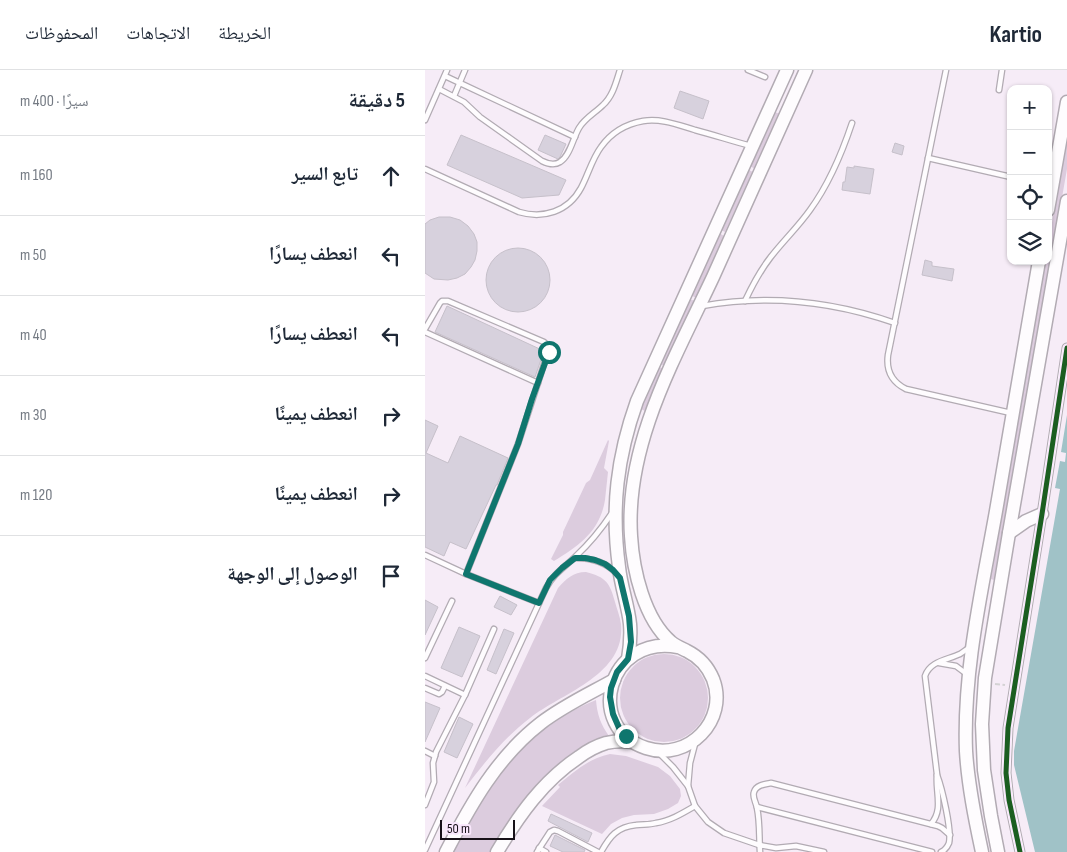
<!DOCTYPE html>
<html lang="ar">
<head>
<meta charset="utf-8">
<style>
  :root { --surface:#fff; --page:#f6f6f7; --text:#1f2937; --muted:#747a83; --line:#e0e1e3 }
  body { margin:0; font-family:"Sofia Sans Condensed","Noto Naskh Arabic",sans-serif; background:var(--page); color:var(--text); direction:rtl }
  .controls { position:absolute; right:15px; top:15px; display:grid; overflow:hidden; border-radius:10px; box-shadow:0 1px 4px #0004 }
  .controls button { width:45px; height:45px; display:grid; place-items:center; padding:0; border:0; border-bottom:1px solid var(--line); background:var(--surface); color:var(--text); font:25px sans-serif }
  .scale { position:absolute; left:15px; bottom:12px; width:75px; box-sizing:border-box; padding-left:5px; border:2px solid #171118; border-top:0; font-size:14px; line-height:18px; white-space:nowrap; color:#171118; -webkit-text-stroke:4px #f9e7fc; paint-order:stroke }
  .stop { position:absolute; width:15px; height:15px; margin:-11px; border:4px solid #0f766e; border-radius:50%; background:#fff }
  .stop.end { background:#0f766e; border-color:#fff; box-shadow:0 1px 5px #0008 }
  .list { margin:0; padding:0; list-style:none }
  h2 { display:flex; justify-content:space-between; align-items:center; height:65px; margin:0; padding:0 20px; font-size:21px }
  h2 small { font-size:16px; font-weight:400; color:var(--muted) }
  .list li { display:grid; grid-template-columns:32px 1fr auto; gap:15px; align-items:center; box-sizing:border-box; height:80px; padding:0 20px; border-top:1px solid var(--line) }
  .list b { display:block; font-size:19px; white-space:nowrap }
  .list em { font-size:16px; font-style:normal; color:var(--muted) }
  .icon { flex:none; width:28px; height:28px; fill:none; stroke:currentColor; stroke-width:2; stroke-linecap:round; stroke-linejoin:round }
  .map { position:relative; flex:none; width:642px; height:782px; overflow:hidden; direction:ltr }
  header { display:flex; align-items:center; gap:30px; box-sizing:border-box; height:70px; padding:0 25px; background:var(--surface); border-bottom:1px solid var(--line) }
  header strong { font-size:24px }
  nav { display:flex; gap:28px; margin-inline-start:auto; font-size:18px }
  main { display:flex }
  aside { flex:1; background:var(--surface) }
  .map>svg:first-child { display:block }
</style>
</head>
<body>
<header>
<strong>Kartio</strong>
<nav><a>الخريطة</a><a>الاتجاهات</a><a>المحفوظات</a></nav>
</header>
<main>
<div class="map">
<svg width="642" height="782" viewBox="0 0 642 782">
  <rect width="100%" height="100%" fill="#f6ecf7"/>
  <g fill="#dcccde">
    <polygon points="350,42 355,44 330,99 325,96"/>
    <polygon points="642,68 642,99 570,510 565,509 620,191 623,191 623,175"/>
    <polygon points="324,100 328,102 300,162 296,160"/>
    <polygon points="294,163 299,166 271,228 266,225"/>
    <polygon points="264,229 270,231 240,296 235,294"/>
    <polygon points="234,297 239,299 220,341 216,339"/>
    <path d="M 183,370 L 184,371 L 179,398 L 183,402 C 182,411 181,421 180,430 C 175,461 154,476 129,491 L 126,489 L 138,465 L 138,462 L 161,413 L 165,410 Z"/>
    <path d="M 161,502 C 181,507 185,513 190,532 C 192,539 195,547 196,554 C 201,605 137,623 105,648 C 80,667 59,693 40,718 L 133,518 C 141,509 148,502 161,502 Z"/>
    <circle cx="239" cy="628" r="44"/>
    <path d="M 171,630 C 172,644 176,655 184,666 C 169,669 158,675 146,684 C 109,711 88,744 65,782 L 27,782 C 65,716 96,660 171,630 Z"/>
    <path d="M 185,684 L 201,686 L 233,697 L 245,706 L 255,719 L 256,726 L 253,733 L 243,739 L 229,744 L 209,745 L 197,748 L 186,754 L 177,764 L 117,736 L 135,717 L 133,715 C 149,702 164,688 185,684 Z"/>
  </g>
  <polygon fill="#a0c2c7" points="642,345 642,782 610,782 589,695 589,681 635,419 630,418 635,391 640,392 641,383 636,382"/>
  <g fill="#d7d1dd" stroke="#c6c0ca">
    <polygon points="255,21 284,31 278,49 249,38"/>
    <polygon points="36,65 141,110 134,125 97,128 22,95"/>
    <polygon points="120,65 141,74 135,87 133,89 113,80"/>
    <polygon points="470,73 479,76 477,85 467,82"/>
    <polygon points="429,96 449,99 445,124 417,120 418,112 420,112 422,97 429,98"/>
    <polygon points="14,147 25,147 35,150 43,156 49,164 52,172 52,181 50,190 46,197 40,204 32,208 23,210 9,209 0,203 0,154 5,150"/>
    <circle cx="93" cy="210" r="32"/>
    <polygon points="500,190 507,192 507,196 529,199 527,211 497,205"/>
    <polygon points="22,236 119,281 110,307 10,262"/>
    <polygon points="0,350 13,356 1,383 23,393 35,366 83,388 72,415 71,415 41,479 25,472 19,486 0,477"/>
    <polygon points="75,526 92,535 86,545 69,537"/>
    <polygon points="0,530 13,537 0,565"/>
    <polygon points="34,557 55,566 37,607 16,598"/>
    <polygon points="79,559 89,563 71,604 62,600"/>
    <polygon points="0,632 15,638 0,672"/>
    <polygon points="34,647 48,654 32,688 19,682"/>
    <polygon points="126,744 167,763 163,772 123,751"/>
    <polygon points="130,765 160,780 159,782 138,782 125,776"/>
  </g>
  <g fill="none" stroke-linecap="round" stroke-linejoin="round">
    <defs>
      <g id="service">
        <polyline points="323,0 340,7"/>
        <path d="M 521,0 L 463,285 C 461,300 467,312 481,319 L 586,343"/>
        <polyline points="20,6 150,67"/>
        <path d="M 14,19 L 39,32 L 55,47 L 117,91 C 123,94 129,96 135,92 C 145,86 148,68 154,58 C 160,48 170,43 178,35 C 188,26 191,12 195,0"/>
        <polyline points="574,20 577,0"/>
        <polyline points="29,26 40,0"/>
        <polyline points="0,50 22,0"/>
        <polyline points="503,88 586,107"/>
        <path d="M 0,99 L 94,142 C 118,149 143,142 156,118 C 163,105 167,89 176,77 C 186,63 201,54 218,51 C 236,48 253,55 270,60 C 289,65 307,71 326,76"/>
        <path d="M 320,231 C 327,216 335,201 345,188 C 358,171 373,157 385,140 C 404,114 417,83 427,53"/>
        <path d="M 277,236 C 343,224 407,231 470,253"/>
        <polyline points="0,259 15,233 17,231 23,231 119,272 123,276 124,279 93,374 41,504"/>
        <polyline points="0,262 113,313"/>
        <polyline points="0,485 41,504 114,533"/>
        <path d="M 150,488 C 165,488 180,491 191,503"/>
        <polyline points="0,588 27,531"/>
        <polyline points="514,593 531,596 543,605"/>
        <polyline points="0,606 40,625"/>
        <polyline points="0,618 14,624 17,622 20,616"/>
        <polyline points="270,674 265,693 263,716 270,736 283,752 299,763 334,775 351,778 371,776 399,782"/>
        <polyline points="0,681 10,686"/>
        <polyline points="234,683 248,697 263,716"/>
        <path d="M 512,705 C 517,718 527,760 524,773 C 522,778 520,780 516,782"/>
        <polyline points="0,735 9,712 8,693 11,682 40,625 69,559"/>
        <polyline points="332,737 507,782"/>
        <path d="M 506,754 C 519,739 510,722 512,704 L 500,606 C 505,591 522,590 535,584 C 538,582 542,579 545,577"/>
        <polyline points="114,778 121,782"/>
        <path d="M 0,780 L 121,518 C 130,502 139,498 151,486 C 165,473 177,458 187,443"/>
        <polyline points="112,782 125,762 129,760 133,761 173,782"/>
        <path d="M 176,782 C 185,766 192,757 211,755 C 218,754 224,755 231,753 C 245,751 258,743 270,736"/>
        <path d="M 335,782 C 334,767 335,752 332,738 C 331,732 327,727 329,722 C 331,715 340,714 346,713 L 513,756 L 517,758 L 525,765"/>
      </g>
      <polyline id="minor" points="595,782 584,730 581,703 583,658 617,444 642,278"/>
      <g id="secondary">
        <polyline points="623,140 642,32"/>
        <polyline points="584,463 601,451 617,444"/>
        <path d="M 253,577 C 182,564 159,658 221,678 C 263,692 304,650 288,609 C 283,597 274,587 262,581 C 256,578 251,576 246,572 C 219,549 208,500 206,466 C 200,374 250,288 288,207 C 319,138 350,69 381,0"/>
        <path d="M 203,589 C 205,577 206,566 205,554 C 203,535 196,517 194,497 C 186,438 192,387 212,331 L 362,0"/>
        <path d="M 21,782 C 46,734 72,687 116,653 C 138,636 164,624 189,610"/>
        <path d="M 72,782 C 94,745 118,711 154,687 C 162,681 171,676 181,673 C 190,671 199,671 208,672"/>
        <path d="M 557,782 C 550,749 543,715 541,681 C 538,600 557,520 571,441 C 585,358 600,275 614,191"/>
        <polyline points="573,782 566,746 559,700 557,654 560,608 584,463 642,131"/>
      </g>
    </defs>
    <use href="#service" stroke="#b2abb3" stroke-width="7"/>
    <use href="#minor" stroke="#b2abb3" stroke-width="11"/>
    <use href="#secondary" stroke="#b2abb3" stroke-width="15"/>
    <polyline stroke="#d4d2d4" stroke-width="2" stroke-dasharray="5 2.5" stroke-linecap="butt" points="570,614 580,615"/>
    <use href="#service" stroke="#fefcfe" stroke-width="4.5"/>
    <use href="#minor" stroke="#fefcfe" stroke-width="9"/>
    <use href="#secondary" stroke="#fefcfe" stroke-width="12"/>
    <defs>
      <polyline id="cycleway" points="595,782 584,730 581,703 583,658 617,444 642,278"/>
    </defs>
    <use href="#cycleway" stroke="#f9e7fc" stroke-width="8"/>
    <use href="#cycleway" stroke="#1b5e20" stroke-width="5"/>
  </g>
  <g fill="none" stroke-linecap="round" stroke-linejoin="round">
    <polyline stroke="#0f766e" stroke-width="6" points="124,282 107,329 93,374 41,504 114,533 125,510 137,498 150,488 160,488 170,490 180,494 188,500 195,508 204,546 206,572 203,589 192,602 186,618 185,627 188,644 195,660 201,666"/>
  </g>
</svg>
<div class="controls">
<button>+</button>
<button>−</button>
<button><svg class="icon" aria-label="locate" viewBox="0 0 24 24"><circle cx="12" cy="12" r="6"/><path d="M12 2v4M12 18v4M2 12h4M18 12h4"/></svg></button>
<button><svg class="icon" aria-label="layers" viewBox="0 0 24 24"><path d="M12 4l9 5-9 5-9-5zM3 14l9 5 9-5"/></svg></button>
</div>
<div class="scale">50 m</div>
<div class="stop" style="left:124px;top:282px"></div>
<div class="stop end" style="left:201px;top:666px"></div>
</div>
<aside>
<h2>5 دقيقة<small>سيرًا · 400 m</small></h2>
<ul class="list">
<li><svg class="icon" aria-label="ahead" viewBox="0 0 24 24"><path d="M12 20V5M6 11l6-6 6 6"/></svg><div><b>تابع السير</b></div><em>160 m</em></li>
<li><svg class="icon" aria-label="left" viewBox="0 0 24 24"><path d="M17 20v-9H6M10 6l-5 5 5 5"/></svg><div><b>انعطف يسارًا</b></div><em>50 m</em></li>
<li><svg class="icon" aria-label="left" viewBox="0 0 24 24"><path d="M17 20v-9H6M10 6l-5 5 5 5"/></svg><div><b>انعطف يسارًا</b></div><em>40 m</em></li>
<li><svg class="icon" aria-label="right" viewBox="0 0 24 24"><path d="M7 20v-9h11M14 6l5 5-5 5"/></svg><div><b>انعطف يمينًا</b></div><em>30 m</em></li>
<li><svg class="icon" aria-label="right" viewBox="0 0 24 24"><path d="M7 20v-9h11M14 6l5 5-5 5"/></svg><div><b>انعطف يمينًا</b></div><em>120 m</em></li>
<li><svg class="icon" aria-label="arrive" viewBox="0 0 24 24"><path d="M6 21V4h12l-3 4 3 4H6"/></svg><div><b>الوصول إلى الوجهة</b></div></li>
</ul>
</aside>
</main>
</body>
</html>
